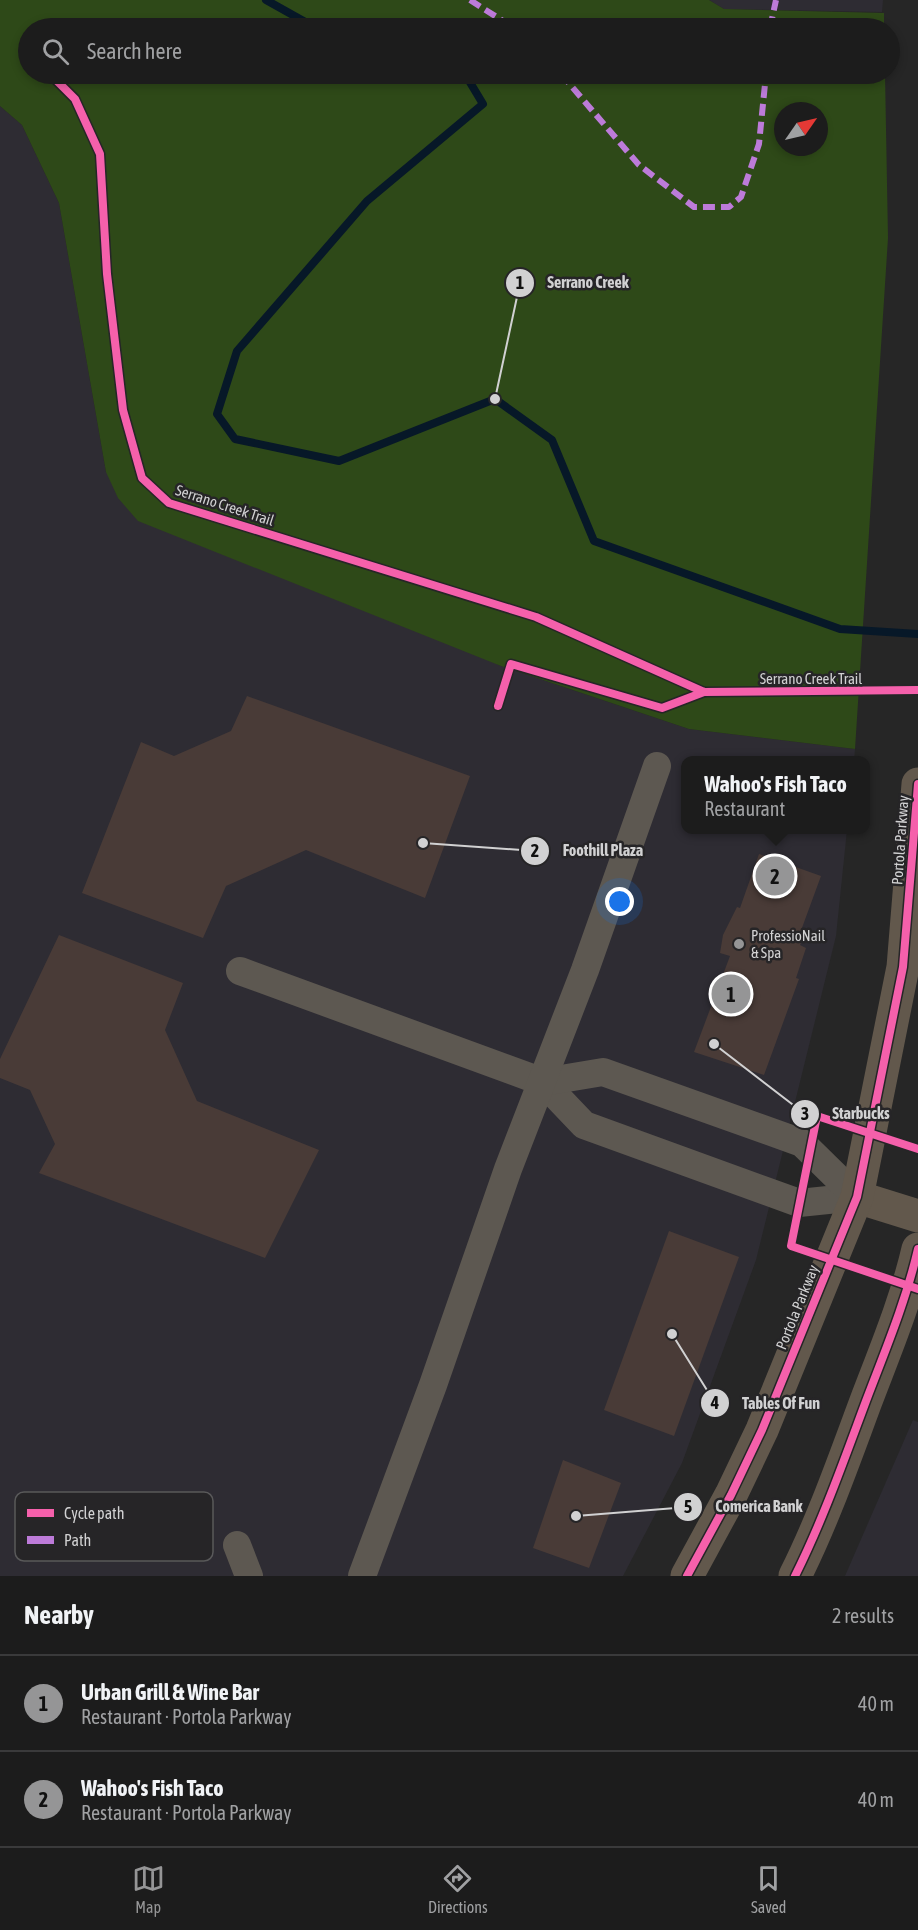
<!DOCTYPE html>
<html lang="en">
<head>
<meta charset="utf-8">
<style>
  :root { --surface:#1c1c1c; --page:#252525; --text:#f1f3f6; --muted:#a0a1a3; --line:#3a3a3b; --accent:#959596 }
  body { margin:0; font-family:"Asap Condensed",sans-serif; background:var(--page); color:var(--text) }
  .compass { position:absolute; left:774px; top:102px; width:54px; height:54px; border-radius:50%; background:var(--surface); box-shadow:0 3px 9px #0003; rotate:56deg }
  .you { position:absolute; left:620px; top:902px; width:21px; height:21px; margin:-15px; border:4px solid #fff; border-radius:50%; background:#1a73e8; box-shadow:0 0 0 9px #1a73e833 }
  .badge { display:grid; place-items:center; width:39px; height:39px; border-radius:50%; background:var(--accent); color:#111; font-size:20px; font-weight:700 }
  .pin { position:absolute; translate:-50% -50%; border:3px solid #fff; box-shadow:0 2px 6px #0006 }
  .popup { position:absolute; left:681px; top:756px; width:189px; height:78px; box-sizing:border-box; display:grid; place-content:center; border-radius:12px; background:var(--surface); filter:drop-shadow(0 2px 4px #0005); font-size:20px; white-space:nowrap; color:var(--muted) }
  .popup b { font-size:22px; color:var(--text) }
  .popup::after { content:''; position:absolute; left:50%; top:100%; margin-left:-12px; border:12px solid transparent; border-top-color:var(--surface) }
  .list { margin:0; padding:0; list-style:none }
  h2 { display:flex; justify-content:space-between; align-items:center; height:78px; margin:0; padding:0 24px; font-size:26px }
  h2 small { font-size:20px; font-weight:400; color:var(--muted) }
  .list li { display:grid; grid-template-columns:39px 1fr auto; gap:18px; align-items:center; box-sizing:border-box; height:96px; padding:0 24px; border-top:2px solid var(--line) }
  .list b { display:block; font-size:22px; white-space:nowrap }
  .list p { margin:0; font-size:20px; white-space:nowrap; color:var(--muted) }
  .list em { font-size:20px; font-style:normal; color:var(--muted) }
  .icon { flex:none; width:33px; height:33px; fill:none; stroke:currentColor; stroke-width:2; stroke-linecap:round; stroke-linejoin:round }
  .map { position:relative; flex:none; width:918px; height:1576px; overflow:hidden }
  .search { position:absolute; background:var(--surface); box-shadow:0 3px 9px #0003; left:18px; right:18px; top:18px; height:66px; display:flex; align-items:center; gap:15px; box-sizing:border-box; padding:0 21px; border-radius:33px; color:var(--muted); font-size:22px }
  .sheet { height:270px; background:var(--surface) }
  nav { display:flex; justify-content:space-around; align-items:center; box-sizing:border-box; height:84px; border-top:2px solid var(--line); background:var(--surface); font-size:16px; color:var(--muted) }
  nav a { display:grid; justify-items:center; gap:3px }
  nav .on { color:var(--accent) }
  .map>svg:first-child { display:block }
</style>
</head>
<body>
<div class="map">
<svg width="918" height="1576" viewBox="0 0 918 1576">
  <rect width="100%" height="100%" fill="#262626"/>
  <g fill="#2e2c33">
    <polygon points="709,0 883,0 882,12 724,9"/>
    <polygon points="0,106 22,125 59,203 106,472 501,666 689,729 855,749 854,760 685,760 685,830 847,830 836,936 756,1260 682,1463 623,1576 0,1576"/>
    <polygon points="913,1420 918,1422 918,1576 845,1576"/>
  </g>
  <path fill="#2e4918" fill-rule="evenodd" d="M 0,0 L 709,0 L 724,9 L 884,13 L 884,28 L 28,28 L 28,74 L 885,74 L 888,238 L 855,749 L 689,729 L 501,666 L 138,521 L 118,498 L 106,472 L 59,203 L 22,125 L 0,106 ZM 783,111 L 819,111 L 819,147 L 783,147 Z"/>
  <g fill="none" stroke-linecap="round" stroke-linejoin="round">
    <g stroke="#071828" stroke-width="8">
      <polyline points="266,0 316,28"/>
      <polyline points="465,74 483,104 367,201 237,351 217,414 235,439 339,461 495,399 552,440 594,541 840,629 918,634"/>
    </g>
  </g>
  <g fill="#493b37">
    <polygon points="247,696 470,776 425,898 306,850 226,886 203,938 82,893 141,742 174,756 231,731"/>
    <polygon points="759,854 821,876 799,936 803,938 800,945 806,948 796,978 799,979 764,1075 694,1052 730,956 720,953 723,935 737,907 740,908"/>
    <polygon points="59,935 183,983 165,1030 197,1101 319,1150 265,1258 39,1173 55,1144 30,1090 0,1078 0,1059"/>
    <polygon points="669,1231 739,1257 674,1436 604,1410"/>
    <polygon points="563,1460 621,1483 589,1568 533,1548"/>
  </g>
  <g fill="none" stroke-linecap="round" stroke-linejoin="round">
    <g stroke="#5d5851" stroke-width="28">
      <polyline points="240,971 543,1082 584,1125 799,1203 857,1197"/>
      <polyline points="543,1082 603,1072 802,1143 857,1197"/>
      <polyline points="237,1545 249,1576"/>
      <polyline points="362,1576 433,1385 508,1169 585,970 657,766"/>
    </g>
    <g stroke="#62584c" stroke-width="33">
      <polyline points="857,1197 918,1216"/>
      <polyline points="687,1576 731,1495 762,1430 857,1197 903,967 918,784"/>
      <path d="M 795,1576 C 823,1520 844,1460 866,1401 C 885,1351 906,1301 918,1249"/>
    </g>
    <g stroke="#bd7bd9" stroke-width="6" stroke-dasharray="12 6" stroke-linecap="butt">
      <polyline points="470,0 514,28"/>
      <polyline points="770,28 776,0"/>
      <polyline points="561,74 639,165 694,207 729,207 741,197 759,144 766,74"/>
    </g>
    <defs>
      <g id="cycleway">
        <polyline points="50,74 75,99 100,154 107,274 123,410 142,478 169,503 536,617 704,692 918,690"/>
        <polyline points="498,706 511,664 662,708 704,692"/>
        <polyline points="918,1149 817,1116 791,1246 918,1289"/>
        <polyline points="687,1576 731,1495 762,1430 857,1197 903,967 918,784"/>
        <path d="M 795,1576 C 823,1520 844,1460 866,1401 C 885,1351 906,1301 918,1249"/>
      </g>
    </defs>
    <use href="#cycleway" stroke="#262527" stroke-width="11"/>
    <use href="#cycleway" stroke="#f560ab" stroke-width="8"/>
  </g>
  <circle fill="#959596" stroke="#262527" stroke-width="2" cx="739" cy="944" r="6"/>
  <g text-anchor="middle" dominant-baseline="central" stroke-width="5" stroke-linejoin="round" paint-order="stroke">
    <g font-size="15" fill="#d1d1d2" stroke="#262527">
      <text transform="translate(225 505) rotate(18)">Serrano Creek Trail</text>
      <text x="811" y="678">Serrano Creek Trail</text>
      <text transform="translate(900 840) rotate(-86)">Portola Parkway</text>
      <text transform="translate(797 1307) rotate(-68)">Portola Parkway</text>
    </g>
    <g font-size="15" fill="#d1d1d2" stroke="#262527" text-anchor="start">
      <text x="751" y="935">ProfessioNail<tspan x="751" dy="17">&amp; Spa</tspan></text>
    </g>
  </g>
  <rect x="15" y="1492" width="198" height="69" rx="9" fill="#262527" stroke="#59595a" stroke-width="1.5"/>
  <rect x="27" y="1509" width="27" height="8" fill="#f560ab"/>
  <rect x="27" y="1536" width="27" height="8" fill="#bd7bd9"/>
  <g font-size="16" fill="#d1d1d2">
    <text x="64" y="1519">Cycle path</text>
    <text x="64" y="1546">Path</text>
  </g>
  <path fill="none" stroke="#d1d1d2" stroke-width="2" d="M495 399L520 283M423 843L535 851M714 1044L805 1114M672 1334L715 1403M576 1516L688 1507"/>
  <g fill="#d1d1d2" stroke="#262527" stroke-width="2">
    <circle cx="495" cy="399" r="6"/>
    <circle cx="423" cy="843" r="6"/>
    <circle cx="714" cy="1044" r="6"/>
    <circle cx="672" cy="1334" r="6"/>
    <circle cx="576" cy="1516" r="6"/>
    <circle cx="520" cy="283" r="15"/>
    <circle cx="535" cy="851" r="15"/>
    <circle cx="805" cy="1114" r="15"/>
    <circle cx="715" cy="1403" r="15"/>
    <circle cx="688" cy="1507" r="15"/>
  </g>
  <g font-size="18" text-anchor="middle" font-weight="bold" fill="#111">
    <text x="520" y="289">1</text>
    <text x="535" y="857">2</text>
    <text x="805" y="1120">3</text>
    <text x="715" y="1409">4</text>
    <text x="688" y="1513">5</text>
  </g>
  <g font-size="16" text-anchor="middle" font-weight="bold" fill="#d1d1d2" stroke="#262527" stroke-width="5" stroke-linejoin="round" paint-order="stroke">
    <text x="588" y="288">Serrano Creek</text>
    <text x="603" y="856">Foothill Plaza</text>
    <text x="861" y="1119">Starbucks</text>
    <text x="781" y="1409">Tables Of Fun</text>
    <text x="759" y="1512">Comerica Bank</text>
  </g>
</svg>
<svg class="compass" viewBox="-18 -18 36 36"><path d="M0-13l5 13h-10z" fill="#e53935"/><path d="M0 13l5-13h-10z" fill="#a0a1a3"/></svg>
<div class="you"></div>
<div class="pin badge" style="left:731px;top:994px">1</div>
<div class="pin badge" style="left:775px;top:876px">2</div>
<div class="popup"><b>Wahoo's Fish Taco</b>Restaurant</div>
<div class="search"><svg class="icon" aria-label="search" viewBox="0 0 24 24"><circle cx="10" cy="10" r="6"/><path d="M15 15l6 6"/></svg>Search here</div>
</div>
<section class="sheet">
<h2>Nearby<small>2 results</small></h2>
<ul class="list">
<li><span class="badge">1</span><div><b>Urban Grill &amp; Wine Bar</b><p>Restaurant · Portola Parkway</p></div><em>40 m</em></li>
<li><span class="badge">2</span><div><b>Wahoo's Fish Taco</b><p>Restaurant · Portola Parkway</p></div><em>40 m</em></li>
</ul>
</section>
<nav>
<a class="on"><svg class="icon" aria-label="map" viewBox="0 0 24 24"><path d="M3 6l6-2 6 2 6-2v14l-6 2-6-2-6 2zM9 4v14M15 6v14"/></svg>Map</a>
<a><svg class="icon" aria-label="directions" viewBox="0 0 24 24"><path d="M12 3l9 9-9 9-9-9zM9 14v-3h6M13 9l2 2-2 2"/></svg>Directions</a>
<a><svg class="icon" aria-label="saved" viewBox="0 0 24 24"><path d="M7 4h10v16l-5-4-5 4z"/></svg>Saved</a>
</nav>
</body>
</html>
